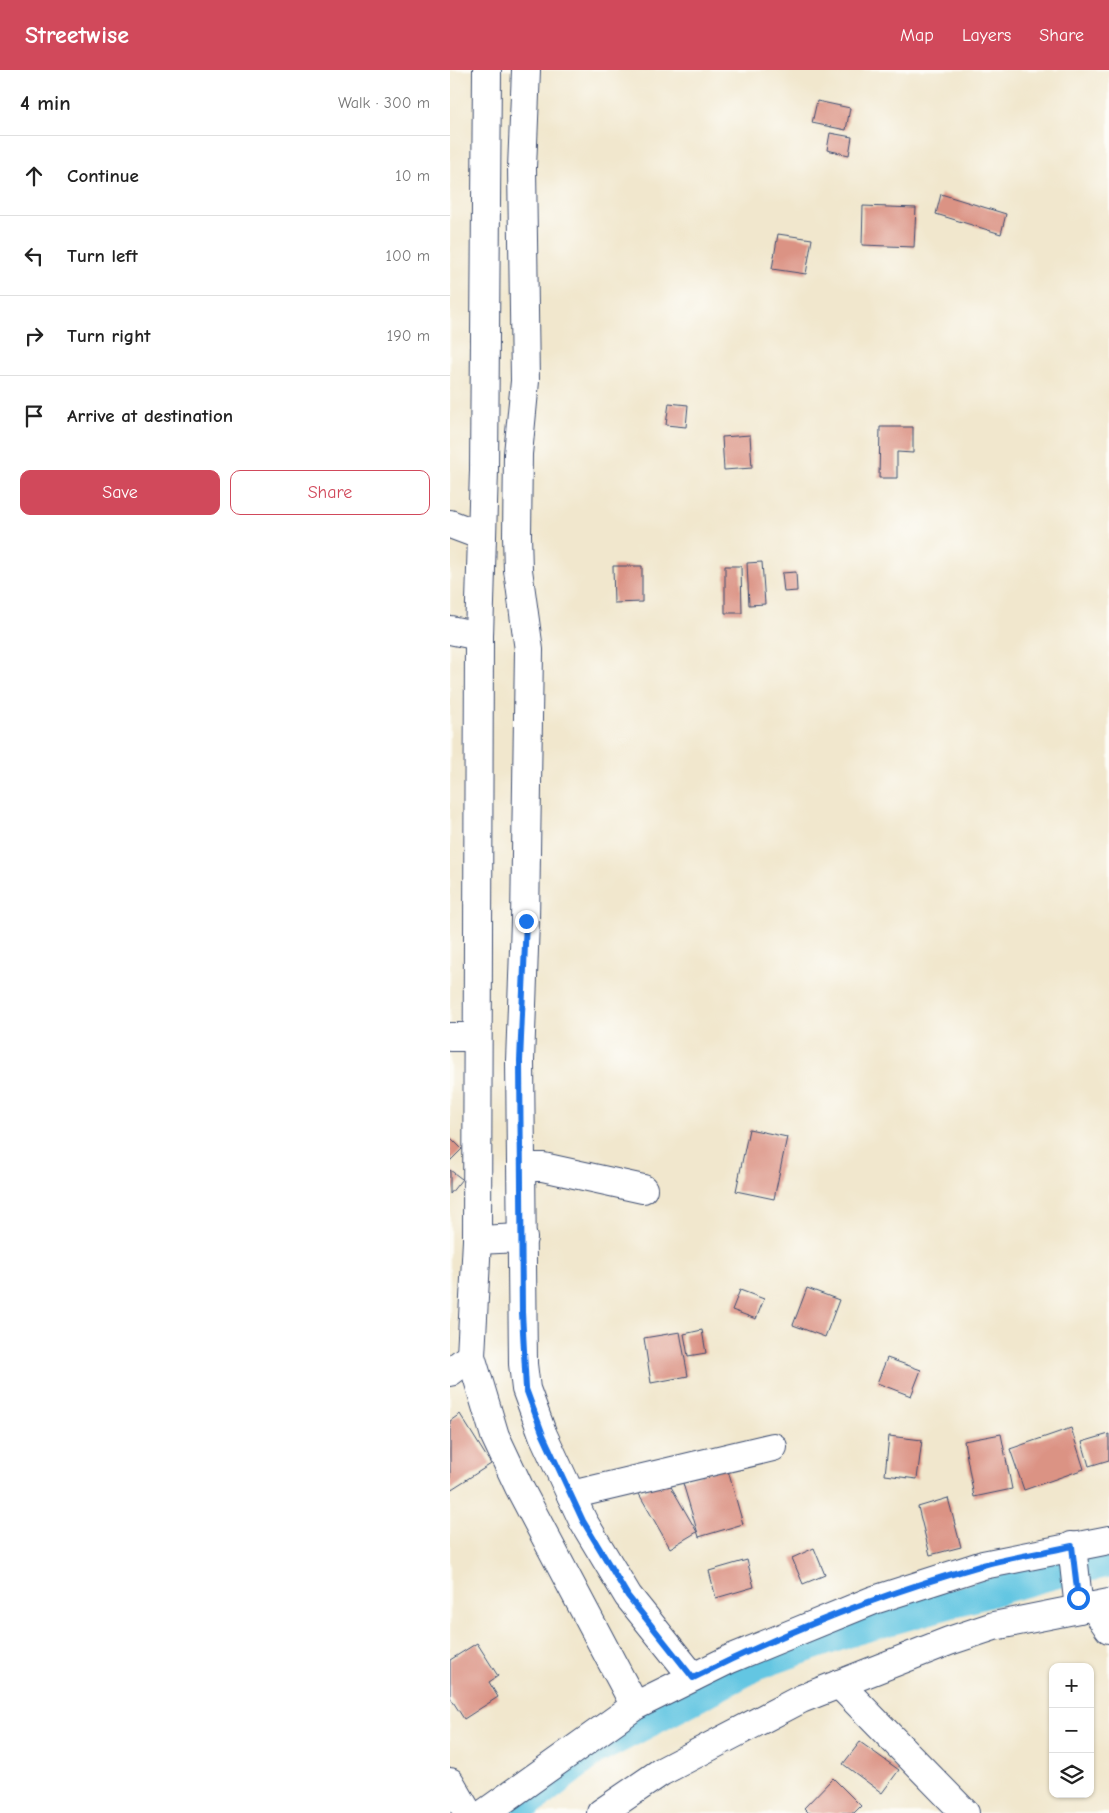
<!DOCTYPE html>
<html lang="en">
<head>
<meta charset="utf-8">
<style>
  :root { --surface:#fff; --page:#f2f2f2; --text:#222; --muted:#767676; --line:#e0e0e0; --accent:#d1495b }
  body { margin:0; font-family:"Comic Neue",sans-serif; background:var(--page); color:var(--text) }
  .controls { position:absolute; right:15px; bottom:15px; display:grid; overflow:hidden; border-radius:10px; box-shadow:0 1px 4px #0004 }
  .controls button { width:45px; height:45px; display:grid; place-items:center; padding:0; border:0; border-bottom:1px solid var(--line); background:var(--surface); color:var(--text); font:25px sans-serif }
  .stop { position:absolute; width:15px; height:15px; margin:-11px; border:4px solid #1a73e8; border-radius:50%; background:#fff }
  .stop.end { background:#1a73e8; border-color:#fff; box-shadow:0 1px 5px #0008 }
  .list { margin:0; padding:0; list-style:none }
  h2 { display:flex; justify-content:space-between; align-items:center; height:65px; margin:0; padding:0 20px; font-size:21px }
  h2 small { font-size:16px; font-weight:400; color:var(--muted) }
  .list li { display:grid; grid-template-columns:32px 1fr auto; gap:15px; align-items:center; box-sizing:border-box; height:80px; padding:0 20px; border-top:1px solid var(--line) }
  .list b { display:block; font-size:19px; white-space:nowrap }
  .list em { font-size:16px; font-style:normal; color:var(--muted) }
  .actions { display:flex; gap:10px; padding:15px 20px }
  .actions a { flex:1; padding:11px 0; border:1px solid var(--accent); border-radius:10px; text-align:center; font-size:18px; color:var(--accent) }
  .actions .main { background:var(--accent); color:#fff }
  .icon { flex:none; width:28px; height:28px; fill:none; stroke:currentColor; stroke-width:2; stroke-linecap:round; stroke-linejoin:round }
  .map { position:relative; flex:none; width:659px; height:1743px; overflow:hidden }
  header { display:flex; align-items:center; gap:30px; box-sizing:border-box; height:70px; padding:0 25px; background:var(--accent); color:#fff }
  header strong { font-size:24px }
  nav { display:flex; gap:28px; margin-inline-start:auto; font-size:18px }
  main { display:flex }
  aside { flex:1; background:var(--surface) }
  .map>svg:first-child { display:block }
</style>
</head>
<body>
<header>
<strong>Streetwise</strong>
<nav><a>Map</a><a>Layers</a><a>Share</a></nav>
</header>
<main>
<aside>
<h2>4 min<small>Walk · 300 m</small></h2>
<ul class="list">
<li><svg class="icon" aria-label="ahead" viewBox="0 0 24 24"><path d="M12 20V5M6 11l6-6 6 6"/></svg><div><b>Continue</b></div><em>10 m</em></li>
<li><svg class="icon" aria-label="left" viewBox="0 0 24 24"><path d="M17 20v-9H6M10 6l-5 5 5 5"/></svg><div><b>Turn left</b></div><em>100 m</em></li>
<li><svg class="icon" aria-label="right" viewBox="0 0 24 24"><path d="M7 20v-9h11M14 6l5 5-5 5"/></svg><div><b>Turn right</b></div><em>190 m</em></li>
<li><svg class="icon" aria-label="arrive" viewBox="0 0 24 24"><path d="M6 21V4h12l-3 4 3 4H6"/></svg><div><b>Arrive at destination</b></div></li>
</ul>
<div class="actions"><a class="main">Save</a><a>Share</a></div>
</aside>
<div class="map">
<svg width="659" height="1743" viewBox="0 0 659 1743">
  <rect width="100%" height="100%" fill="#fdfcf7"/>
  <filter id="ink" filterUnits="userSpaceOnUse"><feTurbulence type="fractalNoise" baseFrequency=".02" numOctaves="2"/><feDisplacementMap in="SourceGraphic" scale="10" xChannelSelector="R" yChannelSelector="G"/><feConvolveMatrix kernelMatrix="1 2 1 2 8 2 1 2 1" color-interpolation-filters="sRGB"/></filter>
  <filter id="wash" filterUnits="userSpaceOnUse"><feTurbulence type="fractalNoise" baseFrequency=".0096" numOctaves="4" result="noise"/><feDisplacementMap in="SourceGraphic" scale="20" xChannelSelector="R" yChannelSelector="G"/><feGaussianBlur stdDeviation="1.12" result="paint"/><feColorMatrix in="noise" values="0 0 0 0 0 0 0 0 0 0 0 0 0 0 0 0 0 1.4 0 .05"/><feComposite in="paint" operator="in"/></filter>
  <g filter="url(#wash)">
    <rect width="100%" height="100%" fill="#f1e7cd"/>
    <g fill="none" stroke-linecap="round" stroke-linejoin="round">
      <polyline stroke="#64c6e2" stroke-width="29" points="66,1743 144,1682 309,1595 404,1561 602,1505 659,1493"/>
    </g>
    <g id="blocks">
      <g fill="#db9384">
        <polygon points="367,31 400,38 396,60 362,53"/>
        <polygon points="380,63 402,67 399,85 377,80"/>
        <polygon points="491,124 556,144 551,164 486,144"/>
        <polygon points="413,136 466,138 464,177 412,175"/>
        <polygon points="328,164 362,169 356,204 322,199"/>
        <polygon points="219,333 238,335 236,357 216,355"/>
        <polygon points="430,357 463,357 463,383 447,382 447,408 429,408"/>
        <polygon points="300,365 302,398 274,400 272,367"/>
        <polygon points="312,492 315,534 299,535 297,493"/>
        <polygon points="163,496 192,496 192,532 164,533"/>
        <polygon points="275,496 291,496 292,543 275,543"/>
        <polygon points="346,502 347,521 334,522 332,503"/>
        <polygon points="299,1059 337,1067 324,1129 286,1121"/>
        <polygon points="0,1067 12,1079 0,1091"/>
        <polygon points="0,1100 12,1109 0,1124"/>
        <polygon points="357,1218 389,1230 375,1267 343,1255"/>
        <polygon points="290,1220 314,1229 306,1249 282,1240"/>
        <polygon points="252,1260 256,1283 238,1286 234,1264"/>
        <polygon points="230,1262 238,1306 201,1313 194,1268"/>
        <polygon points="437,1288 471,1300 461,1326 427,1313"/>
        <polygon points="10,1344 41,1394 0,1420 0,1351"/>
        <polygon points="621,1358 634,1399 574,1420 560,1379"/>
        <polygon points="551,1364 562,1419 524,1427 514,1371"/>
        <polygon points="659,1364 659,1390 639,1396 632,1372"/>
        <polygon points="439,1366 472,1370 467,1409 435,1405"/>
        <polygon points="277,1397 293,1454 249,1467 232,1410"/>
        <polygon points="216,1408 247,1462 220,1478 189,1424"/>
        <polygon points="498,1428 511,1477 480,1485 468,1437"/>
        <polygon points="364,1478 375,1505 353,1514 342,1488"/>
        <polygon points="297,1490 304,1517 266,1528 259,1501"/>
        <polygon points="27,1573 48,1606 39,1612 48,1627 14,1649 0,1627 0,1590"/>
        <polygon points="410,1672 449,1700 432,1723 393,1694"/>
        <polygon points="383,1708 411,1736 404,1743 359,1743 354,1738"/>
      </g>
    </g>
  </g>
  <g filter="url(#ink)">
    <use href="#blocks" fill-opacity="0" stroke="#3b4b6f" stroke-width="1"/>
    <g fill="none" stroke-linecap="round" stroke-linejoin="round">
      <defs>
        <g id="street">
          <polyline points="37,0 34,400 29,566 27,1170 21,1286 45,1366 69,1417 185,1636"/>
          <polyline points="76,0 72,98 75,311 68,384 67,465 68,500 79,580 75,851 70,991 73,1294 76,1319 93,1365 133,1451 178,1526 243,1607"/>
          <polyline points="0,454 32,466"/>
          <polyline points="0,560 29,566"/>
          <polyline points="0,967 27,967"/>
          <polyline points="72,1097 93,1097 193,1119"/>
          <polyline points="27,1170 73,1168"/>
          <polyline points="0,1302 21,1286"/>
          <polyline points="121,1425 323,1377"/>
          <polyline points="622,1476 629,1539"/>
          <polyline points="643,1536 659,1559"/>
          <polyline points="389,1614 515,1743"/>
          <polyline points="0,1712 18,1743"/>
          <polyline points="35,1743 185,1636 280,1589 424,1530 533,1495 659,1470"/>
          <polyline points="151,1743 211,1702 351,1629 499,1571 544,1556 659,1533"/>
        </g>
      </defs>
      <use href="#street" stroke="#3b4b6f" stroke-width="30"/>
      <use href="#street" stroke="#fff" stroke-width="28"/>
    </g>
  </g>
  <g fill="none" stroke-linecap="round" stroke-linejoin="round" filter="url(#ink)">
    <path stroke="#1a73e8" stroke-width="6" d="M 76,851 L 70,991 L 72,1242 L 76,1319 L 93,1365 L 133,1451 L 178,1526 L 243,1608 C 335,1562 434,1523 533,1495 C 562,1487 592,1483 622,1476 L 628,1528"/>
  </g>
</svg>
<div class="controls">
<button>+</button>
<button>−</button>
<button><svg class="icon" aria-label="layers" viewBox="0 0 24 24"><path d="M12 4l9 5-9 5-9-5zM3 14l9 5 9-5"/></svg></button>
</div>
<div class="stop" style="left:628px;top:1528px"></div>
<div class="stop end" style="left:76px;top:851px"></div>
</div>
</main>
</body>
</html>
